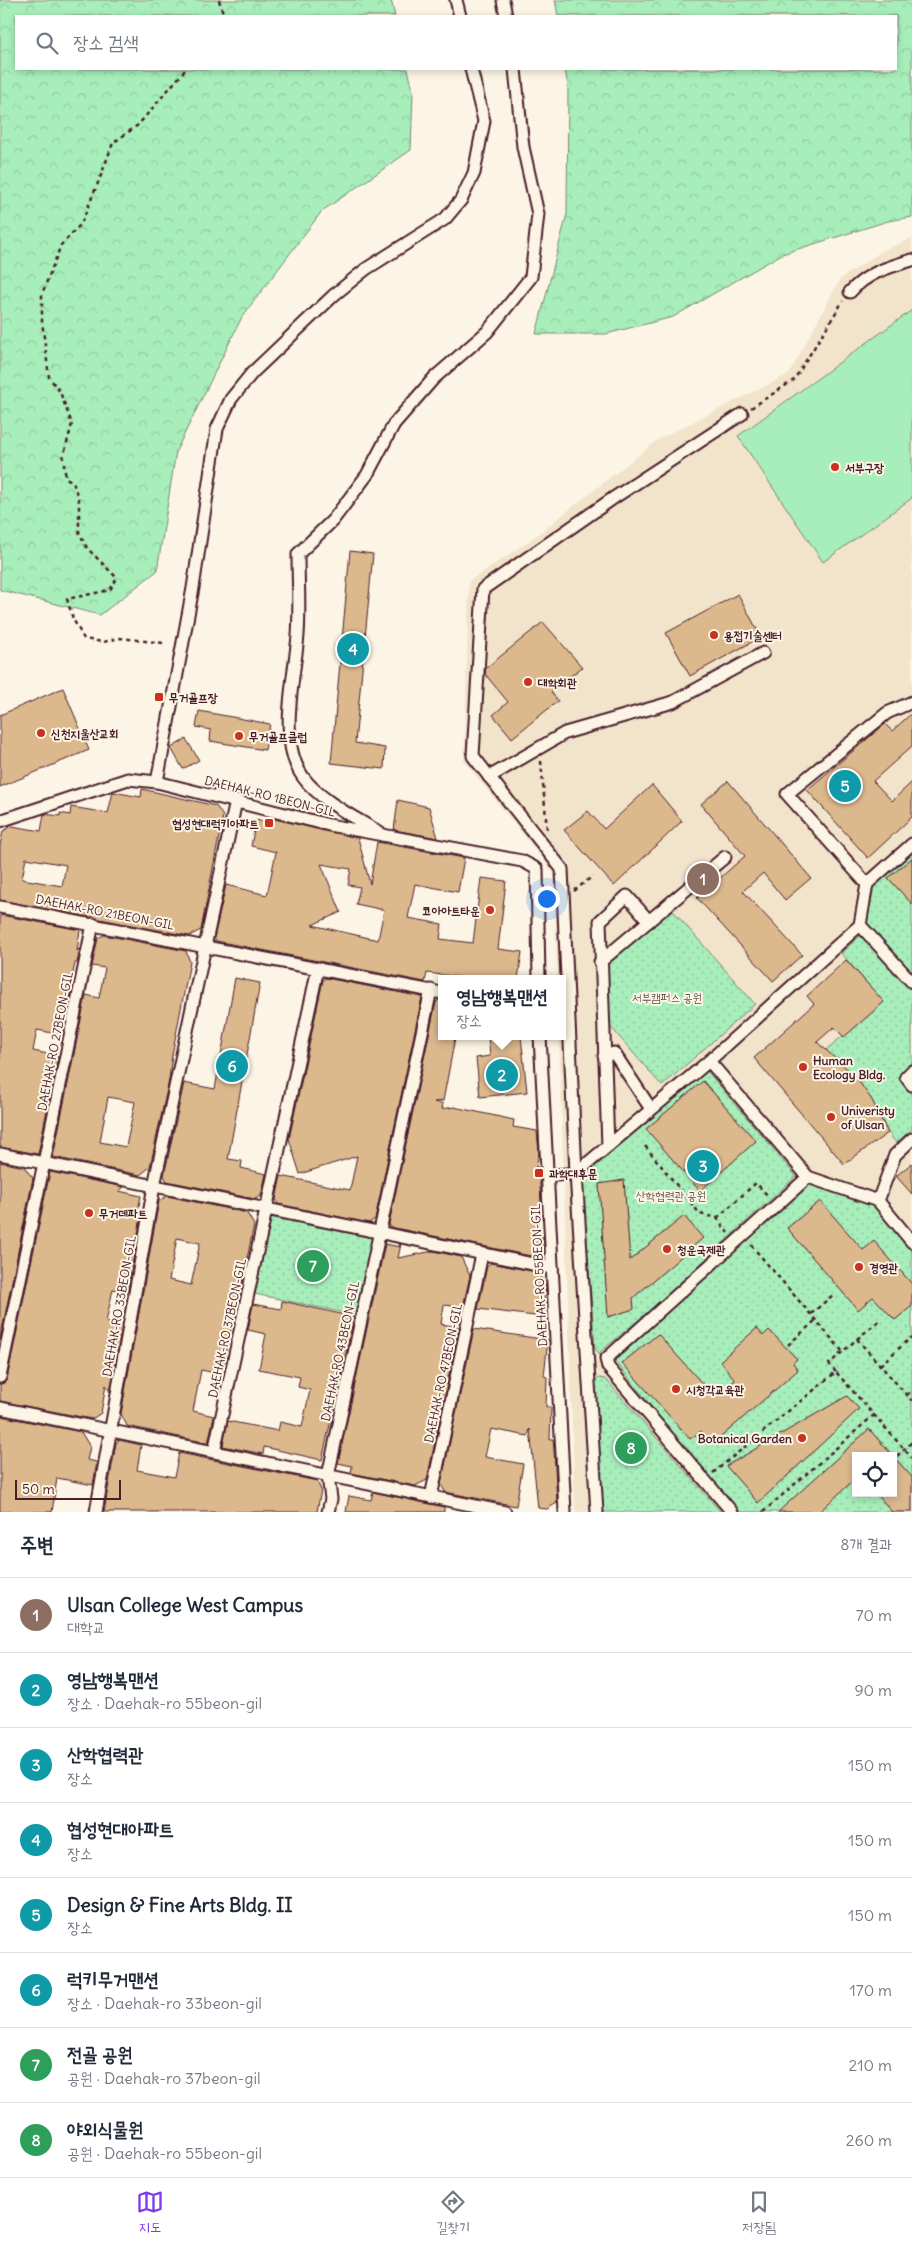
<!DOCTYPE html>
<html lang="ko">
<head>
<meta charset="utf-8">
<style>
  :root { --surface:#fff; --page:#f6f6f7; --text:#1f2937; --muted:#747a83; --line:#e0e1e3; --accent:#7c3aed }
  body { margin:0; font-family:Delius,"Poor Story",sans-serif; background:var(--page); color:var(--text) }
  .controls { position:absolute; right:15px; bottom:15px; display:grid; overflow:hidden; border-radius:0px; box-shadow:0 2px 8px #0003 }
  .controls button { width:45px; height:45px; display:grid; place-items:center; padding:0; border:0; border-bottom:1px solid var(--line); background:var(--surface); color:var(--text); font:25px sans-serif }
  .scale { position:absolute; left:15px; bottom:12px; width:106px; box-sizing:border-box; padding-left:5px; border:2px solid #4a1f2b; border-top:0; font-size:14px; line-height:18px; white-space:nowrap; color:#4a1f2b; -webkit-text-stroke:4px #fcf5e5; paint-order:stroke }
  .you { position:absolute; left:546px; top:898px; width:18px; height:18px; margin:-12px; border:4px solid #fff; border-radius:50%; background:#1a73e8; box-shadow:0 0 0 8px #1a73e833 }
  .badge { display:grid; place-items:center; width:32px; height:32px; border-radius:50%; background:var(--accent); color:#fff; font-size:16px; font-weight:700 }
  .pin { position:absolute; translate:-50% -50%; border:2px solid #fff; box-shadow:0 1px 5px #0006 }
  .popup { position:absolute; left:438px; top:975px; width:128px; height:65px; box-sizing:border-box; display:grid; place-content:center; border-radius:0px; background:var(--surface); filter:drop-shadow(0 1px 4px #0005); font-size:16px; white-space:nowrap; color:var(--muted) }
  .popup b { font-size:19px; color:var(--text) }
  .popup::after { content:''; position:absolute; left:50%; top:100%; margin-left:-10px; border:10px solid transparent; border-top-color:var(--surface) }
  .list { margin:0; padding:0; list-style:none }
  h2 { display:flex; justify-content:space-between; align-items:center; height:65px; margin:0; padding:0 20px; font-size:21px }
  h2 small { font-size:16px; font-weight:400; color:var(--muted) }
  .list li { display:grid; grid-template-columns:32px 1fr auto; gap:15px; align-items:center; box-sizing:border-box; height:75px; padding:0 20px; border-top:1px solid var(--line) }
  .list b { display:block; font-size:19px; white-space:nowrap }
  .list p { margin:0; font-size:16px; white-space:nowrap; color:var(--muted) }
  .list em { font-size:16px; font-style:normal; color:var(--muted) }
  .icon { flex:none; width:28px; height:28px; fill:none; stroke:currentColor; stroke-width:2; stroke-linecap:round; stroke-linejoin:round }
  .map { position:relative; flex:none; width:912px; height:1512px; overflow:hidden }
  .search { position:absolute; background:var(--surface); box-shadow:0 2px 8px #0003; left:15px; right:15px; top:15px; height:55px; display:flex; align-items:center; gap:12px; box-sizing:border-box; padding:0 18px; border-radius:0px; color:var(--muted); font-size:19px }
  .sheet { height:665px; background:var(--surface) }
  nav { display:flex; justify-content:space-around; align-items:center; box-sizing:border-box; height:70px; border-top:1px solid var(--line); background:var(--surface); font-size:14px; color:var(--muted) }
  nav a { display:grid; justify-items:center; gap:2px }
  nav .on { color:var(--accent) }
  .map>svg:first-child { display:block }
</style>
</head>
<body>
<div class="map">
<svg width="912" height="1512" viewBox="0 0 912 1512">
  <defs>
    <pattern id="forest-crowns" width="20" height="18" patternUnits="userSpaceOnUse" patternTransform="scale(1.25)"><rect width="20" height="18" fill="#a7eebb"/><path d="M2 6a3 3 0 1 1 6 0M12 15a3 3 0 1 1 6 0" fill="none" stroke="#91cca1"/></pattern>
    <pattern id="park-dots" width="8" height="8" patternUnits="userSpaceOnUse" patternTransform="scale(1.25)"><rect width="8" height="8" fill="#a7eebb"/><path d="M2 2h.1M6 6h.1" fill="none" stroke="#91cca1" stroke-width="1.8" stroke-linecap="round"/></pattern>
  </defs>
  <rect width="100%" height="100%" fill="#fcf5e5"/>
  <filter id="ink" filterUnits="userSpaceOnUse"><feTurbulence type="fractalNoise" baseFrequency=".02" numOctaves="2"/><feDisplacementMap in="SourceGraphic" scale="10" xChannelSelector="R" yChannelSelector="G"/><feConvolveMatrix kernelMatrix="1 2 1 2 8 2 1 2 1" color-interpolation-filters="sRGB"/></filter>
  <g filter="url(#ink)">
    <path fill="#f2e3cb" fill-rule="evenodd" d="M 912,238 L 912,1512 L 575,1512 L 559,1036 L 562,1036 L 562,979 L 557,979 L 554,873 L 464,761 L 469,581 L 532,539 L 659,439 L 789,374 L 840,279 L 882,251 ZM 856,1456 L 893,1456 L 893,1493 L 856,1493 Z"/>
    <g fill="url(#forest-crowns)" stroke="#788673">
      <polygon points="0,0 391,0 395,16 16,16 16,69 408,69 413,91 411,150 322,211 242,317 176,451 157,571 100,615 0,590"/>
      <polygon points="555,0 912,0 912,217 888,221 782,254 673,317 606,334 536,334 567,214 568,87 565,69 896,69 896,16 558,16"/>
    </g>
    <g fill="url(#park-dots)" stroke="#788673" fill-rule="evenodd">
      <polygon points="912,850 912,976 864,924 870,887"/>
      <polygon points="668,905 755,1004 662,1086 603,1018 600,962"/>
      <polygon points="861,935 912,990 912,1067 901,1078 912,1091 912,1129 896,1143 826,1050 883,1002 841,953"/>
      <polygon points="707,1071 796,1176 648,1312 599,1353 595,1349 582,1178"/>
      <path d="M 809,1182 L 870,1202 L 912,1251 L 912,1512 L 739,1512 L 707,1476 L 615,1361 ZM 856,1456 L 893,1456 L 893,1493 L 856,1493 Z"/>
      <polygon points="270,1216 373,1238 355,1315 255,1294"/>
      <polygon points="599,1378 605,1379 609,1383 721,1512 602,1512 594,1382"/>
    </g>
    <polygon fill="#a7eebb" stroke="#788673" points="912,310 912,498 823,562 738,436"/>
    <g fill="#dcb88d" stroke="#4a1f2b" fill-rule="evenodd">
      <polygon points="350,551 373,554 355,743 385,748 384,769 331,763"/>
      <polygon points="738,594 761,637 690,676 666,633"/>
      <polygon points="543,622 582,667 551,692 558,701 512,738 493,715 508,702 485,674 486,668"/>
      <polygon points="63,688 89,750 0,787 0,715"/>
      <polygon points="199,711 270,724 265,750 210,741 211,730 196,727"/>
      <polygon points="912,713 912,746 873,781 892,801 912,782 912,817 868,858 807,790 885,724 892,731"/>
      <polygon points="186,739 199,760 183,769 171,748"/>
      <polygon points="728,781 811,878 785,900 763,873 743,891 802,955 773,981 697,898 745,856 701,804"/>
      <polygon points="652,785 682,821 614,886 564,830 588,811 604,829"/>
      <path d="M 142,789 L 216,806 L 223,816 L 201,930 L 189,936 L 0,900 L 0,845 L 3,831 L 12,826 L 41,831 L 44,814 L 60,816 L 60,813 L 70,815 L 71,807 L 108,813 L 113,792 L 141,797 ZM 26,858 L 66,865 L 62,886 L 22,879 Z"/>
      <polygon points="398,800 429,807 438,838 394,830"/>
      <path d="M 270,818 L 358,838 L 370,884 L 377,842 L 464,858 L 458,892 L 415,884 L 408,918 L 442,924 L 440,939 L 473,943 L 481,878 L 506,881 L 498,949 L 522,952 L 518,979 L 473,979 L 427,973 L 425,982 L 216,941 L 214,938 L 226,885 L 267,895 L 276,852 L 251,846 L 256,820 L 269,823 ZM 321,864 L 351,869 L 348,885 L 360,887 L 356,904 L 384,910 L 378,940 L 312,925 L 341,912 Z"/>
      <polygon points="912,858 912,904 888,878"/>
      <polygon points="0,915 80,930 77,951 80,948 77,963 75,963 69,992 71,992 63,1035 37,1030 33,1051 58,1056 38,1154 0,1147"/>
      <path d="M 104,935 L 186,951 L 190,962 L 172,1055 L 169,1080 L 150,1167 L 140,1175 L 53,1157 L 86,995 L 99,998 L 105,968 L 92,966 L 98,938 ZM 108,1097 L 135,1102 L 126,1147 L 100,1142 Z"/>
      <polygon points="846,960 884,1002 844,1037 834,1027 817,1042 855,1076 872,1100 888,1133 844,1164 754,1058 814,1004 807,996"/>
      <polygon points="235,978 260,983 228,1159 242,1161 241,1168 266,1174 261,1196 255,1199 167,1181 164,1176 184,1083 215,1089"/>
      <polygon points="326,978 422,997 375,1219 369,1223 278,1204 276,1199 281,1176 350,1190 357,1156 300,1174 289,1139 323,980"/>
      <polygon points="439,1000 442,1000 442,1036 455,1038 443,1101 434,1102 443,1104 442,1109 454,1107 514,1120 513,1127 537,1131 539,1153 536,1167 539,1167 541,1204 535,1234 542,1236 544,1252 536,1257 390,1227 389,1224 436,1002"/>
      <polygon points="488,1036 521,1036 527,1092 480,1097 476,1058 490,1056"/>
      <polygon points="703,1081 756,1141 700,1191 646,1129"/>
      <polygon points="0,1162 24,1167 33,1178 0,1340"/>
      <polygon points="912,1163 912,1194 896,1176"/>
      <polygon points="50,1172 124,1187 119,1191 141,1196 137,1215 142,1212 127,1292 113,1289 106,1322 122,1326 110,1392 106,1385 101,1413 92,1419 0,1401 0,1384 5,1382 7,1379"/>
      <polygon points="624,1180 630,1260 684,1216 703,1238 633,1298 634,1309 608,1317 599,1184"/>
      <path d="M 167,1196 L 247,1213 L 254,1225 L 233,1327 L 231,1327 L 221,1374 L 201,1370 L 193,1411 L 214,1416 L 208,1443 L 127,1426 L 121,1414 L 159,1201 ZM 177,1238 L 200,1243 L 191,1285 L 169,1280 Z"/>
      <polygon points="820,1201 863,1250 874,1241 912,1284 912,1306 895,1320 873,1297 858,1310 787,1228"/>
      <polygon points="385,1244 400,1247 399,1244 401,1244 398,1258 433,1251 461,1257 470,1276 463,1307 444,1305 441,1324 459,1327 427,1480 415,1486 351,1473 352,1466 338,1463"/>
      <polygon points="491,1263 536,1272 546,1284 543,1317 478,1309 487,1266"/>
      <polygon points="282,1301 354,1317 322,1460 264,1447 263,1454 223,1446 228,1421 278,1431 280,1422 302,1427 310,1390 298,1387 300,1377 259,1369 266,1334 248,1330 253,1304 281,1309"/>
      <polygon points="757,1328 763,1336 769,1330 797,1359 793,1363 798,1370 713,1444 701,1431 690,1439 622,1363 658,1334 715,1398 735,1380 720,1361"/>
      <polygon points="474,1329 548,1340 544,1376 547,1377 546,1407 551,1407 550,1439 553,1439 554,1450 557,1503 547,1509 538,1508 530,1429 528,1436 491,1429 485,1457 523,1464 516,1506 445,1492 441,1484"/>
      <polygon points="847,1396 859,1409 758,1503 726,1466"/>
      <polygon points="0,1416 81,1432 90,1447 87,1460 97,1462 93,1485 57,1478 52,1512 0,1512"/>
      <polygon points="869,1429 893,1456 856,1456 856,1478 819,1512 778,1512"/>
      <polygon points="119,1440 141,1445 137,1470 174,1477 179,1453 317,1481 321,1490 317,1512 104,1512 116,1443"/>
      <polygon points="893,1456 912,1477 912,1512 892,1512 876,1493 893,1493"/>
      <polygon points="373,1492 444,1507 444,1512 346,1512 349,1496 371,1500"/>
    </g>
    <g fill="none" stroke-linecap="round" stroke-linejoin="round">
      <defs>
        <g id="minor">
          <polyline points="456,0 460,16"/>
          <polyline points="503,0 506,16"/>
          <path d="M 850,292 C 867,273 888,267 912,260"/>
          <polyline points="489,777 565,733 673,702 763,653"/>
          <polyline points="157,782 193,588 217,429 231,399 252,373 334,295 366,269 445,219 461,200 474,173 484,121 471,69"/>
          <polyline points="0,821 128,779 157,782 329,825 522,861 537,869 539,979"/>
          <path d="M 383,835 C 358,819 320,801 303,777 C 277,741 295,677 298,635 C 300,608 298,581 298,554 L 333,520 L 367,475 L 394,424 L 434,378 L 487,332 L 531,277 L 538,214 L 523,147 L 515,69"/>
          <polyline points="867,884 787,794 887,713 912,702"/>
          <polyline points="0,907 442,993"/>
          <polyline points="860,925 867,884 912,844"/>
          <polyline points="600,962 725,857"/>
          <polyline points="540,1036 565,1512"/>
          <polyline points="604,1056 614,1053 651,1109"/>
          <polyline points="912,1071 906,1077 912,1085"/>
          <polyline points="608,1146 600,921 627,896 649,921"/>
          <polyline points="0,1154 552,1268"/>
          <polyline points="547,1176 576,1173 709,1061"/>
          <polyline points="808,1177 709,1061 860,925 912,982"/>
          <polyline points="878,1201 895,1155 912,1139"/>
          <polyline points="0,1377 93,924"/>
          <polyline points="0,1408 505,1512"/>
          <polyline points="214,1452 318,968"/>
          <polyline points="431,1497 482,1254"/>
          <polyline points="96,1512 154,1186 236,801"/>
          <polyline points="328,1512 331,1499 328,1476 431,990"/>
          <polyline points="597,1512 576,1173 562,869 473,756 483,589 615,497 742,414"/>
          <polyline points="732,1512 608,1367 606,1359 808,1177 878,1201 912,1242"/>
        </g>
      </defs>
      <use href="#minor" stroke="#4a1f2b" stroke-width="15"/>
      <g stroke="#4a1f2b" stroke-width="2.5" stroke-dasharray="4 4" stroke-linecap="butt">
        <polyline points="219,0 224,16"/>
        <polyline points="751,408 794,380 843,301"/>
        <polyline points="163,643 120,638 103,642 84,639 73,619 67,599 110,590 117,578 87,548 79,532 79,501 73,482 66,478 63,458 72,424 60,392 49,377 42,321 42,294 61,245 81,224 100,178 113,143 138,125 186,69"/>
        <polyline points="541,761 547,830"/>
        <polyline points="574,891 593,876"/>
        <polyline points="645,1146 700,1214 717,1218 728,1233"/>
        <polyline points="717,1218 756,1183 769,1197"/>
        <polyline points="751,1245 843,1352"/>
        <polyline points="811,1314 834,1294"/>
        <polyline points="857,1339 880,1320"/>
        <polyline points="788,1345 816,1320"/>
        <polyline points="880,1365 912,1337"/>
        <polyline points="836,1372 829,1364 857,1339 912,1401"/>
        <polyline points="907,1395 912,1390"/>
        <polyline points="897,1456 912,1442"/>
        <polyline points="713,1473 836,1372 912,1458"/>
        <polyline points="763,1512 874,1415"/>
      </g>
      <use href="#minor" stroke="#fcf5e5" stroke-width="11"/>
    </g>
  </g>
  <g fill="#c8321e" stroke="#fcf5e5" stroke-width="2">
    <circle cx="835" cy="467" r="5"/>
    <circle cx="714" cy="635" r="5"/>
    <circle cx="528" cy="682" r="5"/>
    <rect x="154" y="692" width="10" height="10" rx="2.5"/>
    <circle cx="41" cy="733" r="5"/>
    <circle cx="239" cy="736" r="5"/>
    <rect x="264" y="818" width="10" height="10" rx="2.5"/>
    <circle cx="490" cy="910" r="5"/>
    <circle cx="803" cy="1067" r="5"/>
    <circle cx="831" cy="1117" r="5"/>
    <rect x="534" y="1168" width="10" height="10" rx="2.5"/>
    <circle cx="89" cy="1213" r="5"/>
    <circle cx="667" cy="1249" r="5"/>
    <circle cx="859" cy="1267" r="5"/>
    <circle cx="676" cy="1389" r="5"/>
    <circle cx="802" cy="1438" r="5"/>
  </g>
  <g text-anchor="middle" dominant-baseline="central" stroke-width="4" stroke-linejoin="round" paint-order="stroke">
    <g font-size="12" font-weight="bold" fill="#4a1f2b" stroke="#fcf5e5" text-anchor="start">
      <text x="845" y="467">서부구장</text>
      <text x="724" y="635">용접기술센터</text>
      <text x="538" y="682">대학회관</text>
      <text x="169" y="697">무거골프장</text>
      <text x="51" y="733">신천지울산교회</text>
      <text x="249" y="736">무거골프클럽</text>
      <text x="259" y="823" text-anchor="end">협성현대럭키아파트</text>
      <text x="480" y="910" text-anchor="end">코아아트타운</text>
      <text x="813" y="1060">Human<tspan x="813" dy="14">Ecology Bldg.</tspan></text>
      <text x="841" y="1110">Univeristy<tspan x="841" dy="14">of Ulsan</tspan></text>
      <text x="549" y="1173">과학대후문</text>
      <text x="99" y="1213">무거데파트</text>
      <text x="677" y="1249">청운국제관</text>
      <text x="869" y="1267">경영관</text>
      <text x="686" y="1389">시청각교육관</text>
      <text x="792" y="1438" text-anchor="end">Botanical Garden</text>
    </g>
    <g font-size="12" fill="#4a1f2b" stroke="#fcf5e5">
      <text transform="translate(270 796) rotate(14)">DAEHAK-RO 1BEON-GIL</text>
      <text transform="translate(105 912) rotate(11)">DAEHAK-RO 21BEON-GIL</text>
      <text transform="translate(55 1041) rotate(-79)">DAEHAK-RO 27BEON-GIL</text>
      <text transform="translate(539 1275) rotate(-93)">DAEHAK-RO 55BEON-GIL</text>
      <text transform="translate(119 1306) rotate(-80)">DAEHAK-RO 33BEON-GIL</text>
      <text transform="translate(227 1328) rotate(-78)">DAEHAK-RO 37BEON-GIL</text>
      <text transform="translate(340 1351) rotate(-78)">DAEHAK-RO 43BEON-GIL</text>
      <text transform="translate(443 1373) rotate(-78)">DAEHAK-RO 47BEON-GIL</text>
    </g>
    <g font-size="12" fill="#61534f" stroke="#fcf5e5">
      <text x="667" y="997">서부캠퍼스 공원</text>
      <text x="671" y="1195">산학협력관 공원</text>
    </g>
  </g>
</svg>
<div class="controls">
<button><svg class="icon" aria-label="locate" viewBox="0 0 24 24"><circle cx="12" cy="12" r="6"/><path d="M12 2v4M12 18v4M2 12h4M18 12h4"/></svg></button>
</div>
<div class="scale">50 m</div>
<div class="you"></div>
<div class="pin badge" style="left:703px;top:879px;background:#8d6e63">1</div>
<div class="pin badge" style="left:502px;top:1075px;background:#0f9aa8">2</div>
<div class="popup"><b>영남행복맨션</b>장소</div>
<div class="pin badge" style="left:703px;top:1166px;background:#0f9aa8">3</div>
<div class="pin badge" style="left:353px;top:649px;background:#0f9aa8">4</div>
<div class="pin badge" style="left:845px;top:786px;background:#0f9aa8">5</div>
<div class="pin badge" style="left:232px;top:1066px;background:#0f9aa8">6</div>
<div class="pin badge" style="left:313px;top:1266px;background:#2e9e5b">7</div>
<div class="pin badge" style="left:631px;top:1448px;background:#2e9e5b">8</div>
<div class="search"><svg class="icon" aria-label="search" viewBox="0 0 24 24"><circle cx="10" cy="10" r="6"/><path d="M15 15l6 6"/></svg>장소 검색</div>
</div>
<section class="sheet">
<h2>주변<small>8개 결과</small></h2>
<ul class="list">
<li><span class="badge" style="background:#8d6e63">1</span><div><b>Ulsan College West Campus</b><p>대학교</p></div><em>70 m</em></li>
<li><span class="badge" style="background:#0f9aa8">2</span><div><b>영남행복맨션</b><p>장소 · Daehak-ro 55beon-gil</p></div><em>90 m</em></li>
<li><span class="badge" style="background:#0f9aa8">3</span><div><b>산학협력관</b><p>장소</p></div><em>150 m</em></li>
<li><span class="badge" style="background:#0f9aa8">4</span><div><b>협성현대아파트</b><p>장소</p></div><em>150 m</em></li>
<li><span class="badge" style="background:#0f9aa8">5</span><div><b>Design &amp; Fine Arts Bldg. II</b><p>장소</p></div><em>150 m</em></li>
<li><span class="badge" style="background:#0f9aa8">6</span><div><b>럭키무거맨션</b><p>장소 · Daehak-ro 33beon-gil</p></div><em>170 m</em></li>
<li><span class="badge" style="background:#2e9e5b">7</span><div><b>전골 공원</b><p>공원 · Daehak-ro 37beon-gil</p></div><em>210 m</em></li>
<li><span class="badge" style="background:#2e9e5b">8</span><div><b>야외식물원</b><p>공원 · Daehak-ro 55beon-gil</p></div><em>260 m</em></li>
</ul>
</section>
<nav>
<a class="on"><svg class="icon" aria-label="map" viewBox="0 0 24 24"><path d="M3 6l6-2 6 2 6-2v14l-6 2-6-2-6 2zM9 4v14M15 6v14"/></svg>지도</a>
<a><svg class="icon" aria-label="directions" viewBox="0 0 24 24"><path d="M12 3l9 9-9 9-9-9zM9 14v-3h6M13 9l2 2-2 2"/></svg>길찾기</a>
<a><svg class="icon" aria-label="saved" viewBox="0 0 24 24"><path d="M7 4h10v16l-5-4-5 4z"/></svg>저장됨</a>
</nav>
</body>
</html>
